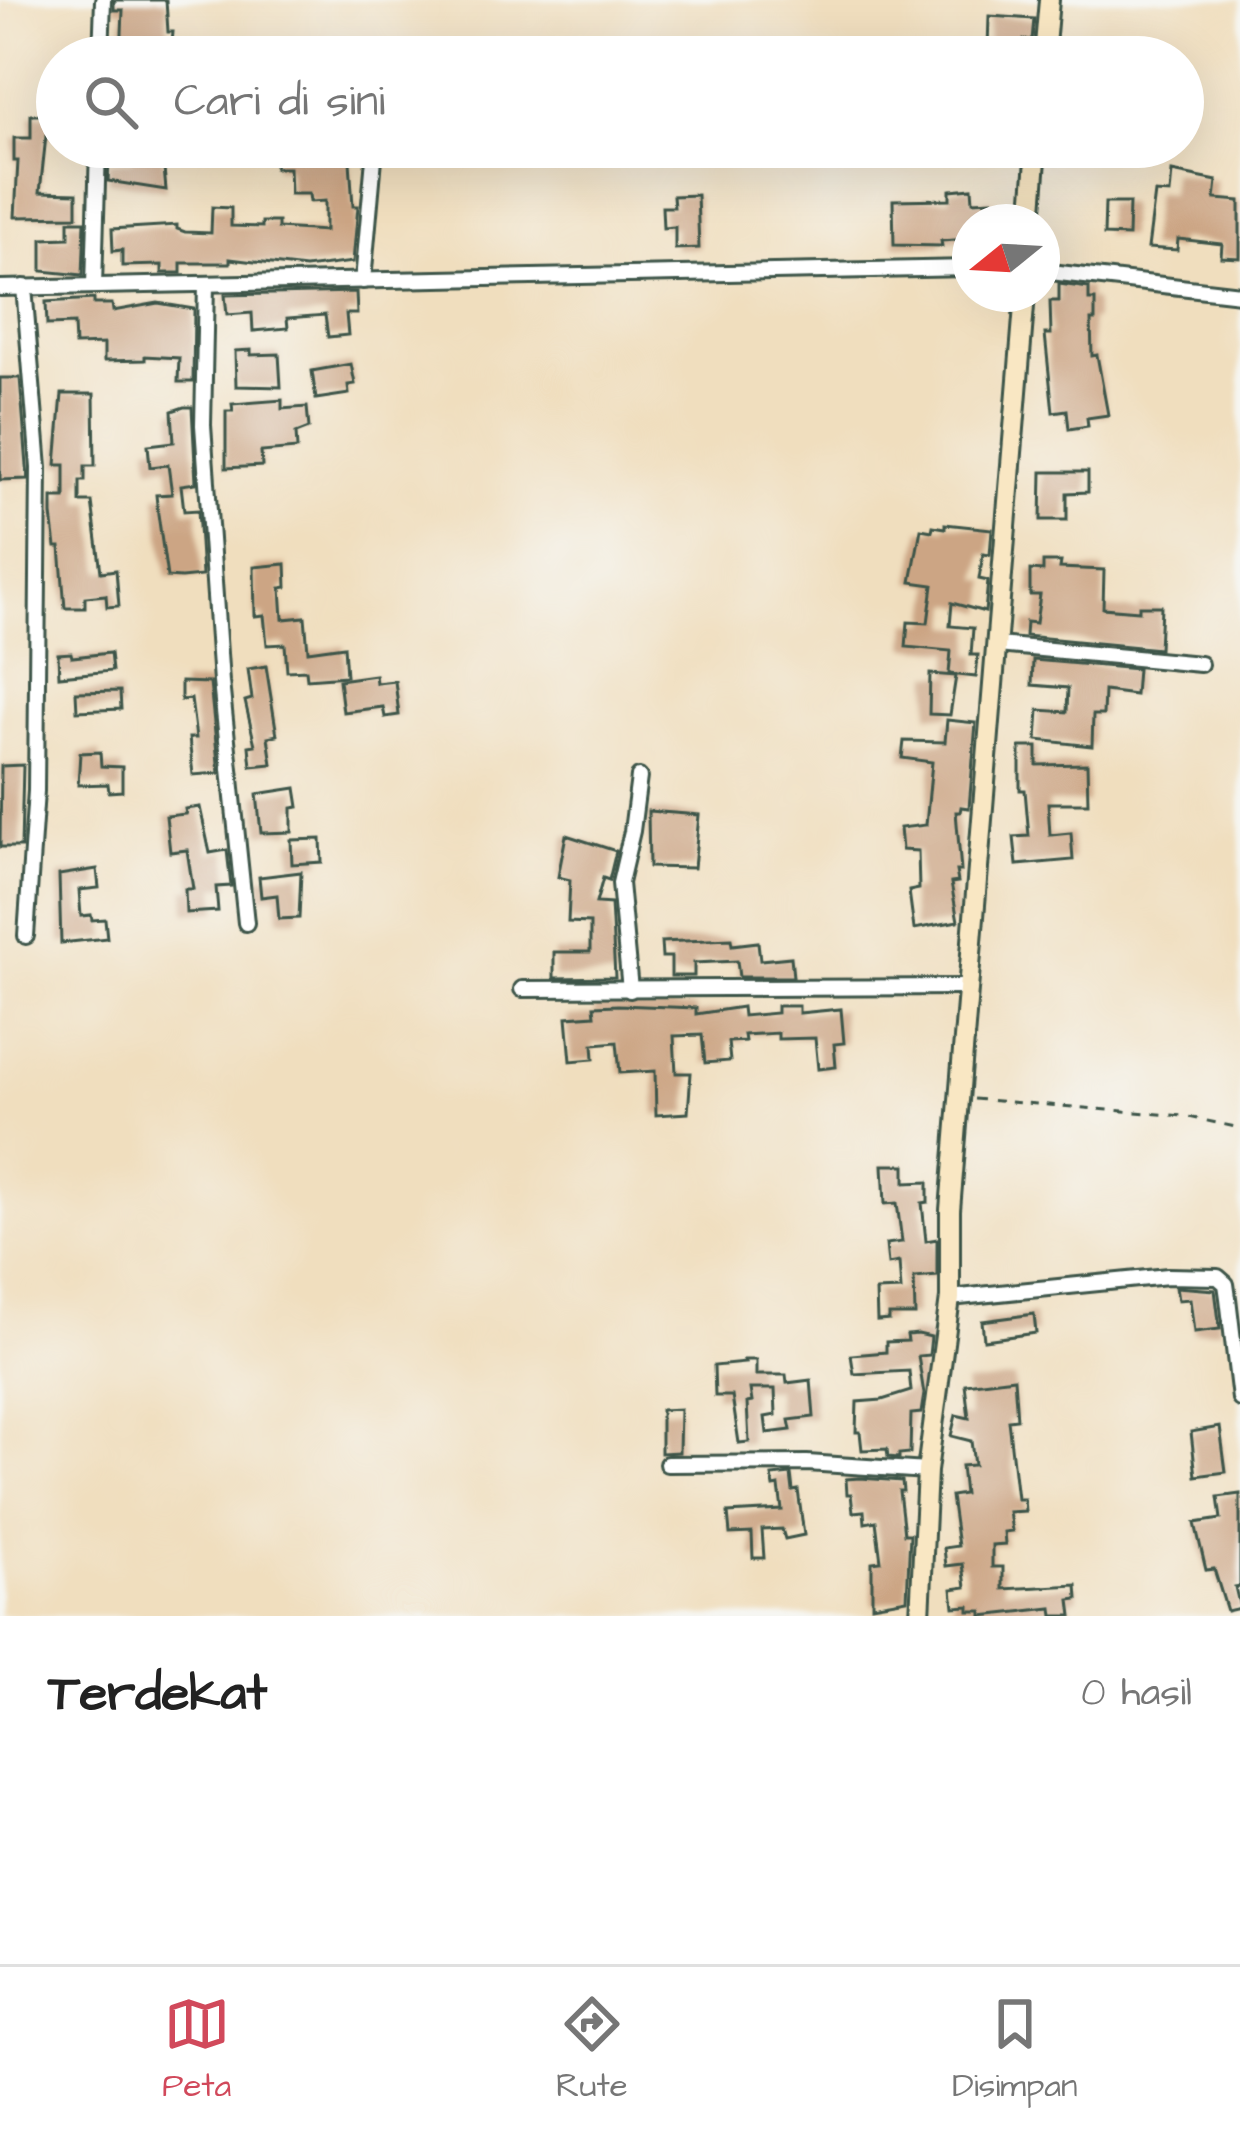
<!DOCTYPE html>
<html lang="id">
<head>
<meta charset="utf-8">
<style>
  :root { --surface:#fff; --page:#f2f2f2; --text:#222; --muted:#767676; --line:#e0e0e0; --accent:#d1495b }
  body { margin:0; font-family:"Architects Daughter",sans-serif; background:var(--page); color:var(--text) }
  .compass { position:absolute; left:952px; top:204px; width:108px; height:108px; border-radius:50%; background:var(--surface); box-shadow:0 12px 48px #0002; rotate:252deg }
  .list { margin:0; padding:0; list-style:none }
  h2 { display:flex; justify-content:space-between; align-items:center; height:156px; margin:0; padding:0 48px; font-size:51px }
  h2 small { font-size:39px; font-weight:400; color:var(--muted) }
  .icon { flex:none; width:66px; height:66px; fill:none; stroke:currentColor; stroke-width:2; stroke-linecap:round; stroke-linejoin:round }
  .map { position:relative; flex:none; width:1240px; height:1616px; overflow:hidden }
  .search { position:absolute; background:var(--surface); box-shadow:0 12px 48px #0002; left:36px; right:36px; top:36px; height:132px; display:flex; align-items:center; gap:30px; box-sizing:border-box; padding:0 42px; border-radius:66px; color:var(--muted); font-size:45px }
  .sheet { height:348px; background:var(--surface) }
  nav { display:flex; justify-content:space-around; align-items:center; box-sizing:border-box; height:168px; border-top:3px solid var(--line); background:var(--surface); font-size:33px; color:var(--muted) }
  nav a { display:grid; justify-items:center; gap:6px }
  nav .on { color:var(--accent) }
  .map>svg:first-child { display:block }
</style>
</head>
<body>
<div class="map">
<svg width="1240" height="1616" viewBox="0 0 1240 1616">
  <rect width="100%" height="100%" fill="#f6f6f2"/>
  <filter id="ink" filterUnits="userSpaceOnUse"><feTurbulence type="fractalNoise" baseFrequency=".00833" numOctaves="2"/><feDisplacementMap in="SourceGraphic" scale="24" xChannelSelector="R" yChannelSelector="G"/><feConvolveMatrix kernelMatrix="1 2 1 2 8 2 1 2 1" color-interpolation-filters="sRGB"/></filter>
  <filter id="wash" filterUnits="userSpaceOnUse"><feTurbulence type="fractalNoise" baseFrequency=".004" numOctaves="4" result="noise"/><feDisplacementMap in="SourceGraphic" scale="48" xChannelSelector="R" yChannelSelector="G"/><feGaussianBlur stdDeviation="2.7" result="paint"/><feColorMatrix in="noise" values="0 0 0 0 0 0 0 0 0 0 0 0 0 0 0 0 0 1.4 0 .05"/><feComposite in="paint" operator="in"/></filter>
  <g filter="url(#wash)">
    <rect width="100%" height="100%" fill="#f0debe"/>
    <g id="blocks">
      <g fill="#cca584">
        <polygon points="114,0 166,0 168,32 173,32 172,43 182,43 182,57 121,57 123,10 114,10"/>
        <polygon points="989,16 1034,19 1032,40 1024,40 1023,57 964,57 965,46 988,48"/>
        <polygon points="31,115 57,115 57,136 46,136 40,192 77,193 77,216 15,217 18,161 14,161 14,138 31,138"/>
        <polygon points="133,147 162,147 166,190 108,181 109,162 133,161"/>
        <polygon points="274,147 349,147 353,206 358,206 353,262 305,268 230,259 230,263 181,263 181,273 162,273 162,265 122,266 122,250 113,251 112,229 177,225 177,229 185,232 211,233 212,207 231,208 231,226 262,227 262,222 278,222 278,228 325,231 325,201 310,202 309,194 290,194 289,168 275,168"/>
        <polygon points="1172,172 1217,181 1215,199 1240,201 1240,258 1221,257 1222,244 1178,239 1177,250 1148,248 1155,193 1170,194"/>
        <polygon points="972,188 973,201 992,200 994,219 970,222 970,239 941,241 942,246 894,245 893,200 950,199 950,190"/>
        <polygon points="697,195 699,248 675,249 675,227 663,228 662,207 674,207 673,196"/>
        <polygon points="1105,203 1129,203 1128,236 1104,235"/>
        <polygon points="69,221 85,221 83,275 42,271 42,239 69,238"/>
        <polygon points="1059,284 1089,288 1089,300 1095,300 1095,320 1091,320 1092,356 1097,355 1108,415 1087,418 1088,426 1069,429 1067,410 1053,412 1045,334 1051,334 1050,301 1059,301"/>
        <polygon points="356,292 357,314 346,314 348,335 328,337 325,315 287,318 288,328 253,331 252,313 227,315 225,295"/>
        <polygon points="94,299 94,304 112,304 113,311 158,303 194,309 193,382 178,382 179,358 145,356 145,360 104,361 104,344 75,345 74,324 47,325 46,302"/>
        <polygon points="251,350 251,355 279,354 281,387 236,386 235,351"/>
        <polygon points="351,364 355,384 348,385 349,394 316,399 312,371"/>
        <polygon points="0,378 20,378 28,479 0,480"/>
        <polygon points="62,394 94,394 95,466 85,466 85,481 80,481 80,502 92,502 101,572 116,570 119,606 107,607 106,595 85,597 85,608 65,608 60,547 56,547 52,515 52,498 65,498 65,465 56,465"/>
        <polygon points="282,400 282,409 307,407 309,428 296,433 297,449 261,452 262,466 226,468 226,411 233,411 232,404"/>
        <polygon points="184,407 192,407 196,483 181,485 184,511 198,510 202,576 181,578 167,577 158,514 156,495 172,494 168,465 150,467 148,445 174,442 172,411"/>
        <polygon points="1042,472 1088,472 1088,492 1067,493 1067,520 1041,520"/>
        <polygon points="945,524 992,529 990,555 983,554 979,579 988,581 985,612 952,603 950,626 973,628 971,655 978,655 976,677 949,674 951,651 906,647 908,622 928,623 933,585 911,582 921,529 932,531 933,526 945,528"/>
        <polygon points="1043,562 1061,562 1060,568 1104,570 1103,608 1139,611 1139,606 1161,606 1159,649 1025,636 1026,622 1036,623 1040,595 1030,595 1030,570 1043,571"/>
        <polygon points="286,564 287,587 281,588 283,619 305,617 308,651 344,646 346,676 307,679 306,670 287,671 285,644 267,645 264,615 255,616 254,567"/>
        <polygon points="71,653 72,657 110,653 112,671 59,676 58,654"/>
        <polygon points="1033,660 1137,669 1135,695 1104,691 1103,715 1093,715 1092,746 1037,740 1039,710 1067,712 1068,688 1032,685"/>
        <polygon points="266,666 277,735 268,737 272,764 251,766 249,746 255,745 245,701 252,699 248,669"/>
        <polygon points="930,674 956,676 950,715 929,714"/>
        <polygon points="375,675 376,683 395,681 399,715 385,717 383,707 343,712 339,680"/>
        <polygon points="181,682 210,683 219,773 193,775 189,738 196,738 191,699 181,700"/>
        <polygon points="120,691 121,709 77,711 76,692"/>
        <polygon points="947,720 976,723 969,808 961,807 960,812 956,812 961,871 956,871 958,882 951,883 958,921 914,929 909,891 919,889 918,851 902,850 900,828 926,825 932,762 902,758 904,741 945,742"/>
        <polygon points="1020,747 1037,747 1037,765 1087,764 1088,803 1048,803 1050,835 1071,833 1073,860 1017,865 1014,837 1029,836 1025,790 1020,790"/>
        <polygon points="100,752 101,766 122,767 122,791 109,792 108,784 78,785 80,753"/>
        <polygon points="23,765 21,847 0,847 1,766"/>
        <polygon points="296,788 299,807 292,808 292,832 261,833 257,794"/>
        <polygon points="200,807 210,853 227,850 231,886 216,887 218,911 186,913 185,889 193,889 187,850 170,852 166,816 186,814 185,809"/>
        <polygon points="648,811 699,815 694,868 649,867"/>
        <polygon points="566,835 616,851 609,880 603,878 596,903 611,904 615,977 554,978 554,952 590,952 590,923 568,922 570,880 558,877"/>
        <polygon points="321,839 322,862 292,864 291,840"/>
        <polygon points="97,869 99,888 79,890 81,916 91,915 92,920 105,919 107,938 61,943 59,875"/>
        <polygon points="301,872 299,918 279,919 277,895 261,897 259,877"/>
        <polygon points="731,939 732,945 758,942 760,960 791,957 793,977 739,977 737,961 694,963 694,976 671,976 671,957 662,957 661,942"/>
        <polygon points="618,1005 696,1008 696,1014 742,1007 743,1016 777,1013 777,1006 799,1006 799,1013 841,1009 844,1043 834,1044 836,1067 818,1069 815,1038 778,1039 778,1033 744,1035 745,1041 728,1042 730,1061 705,1063 702,1035 674,1036 676,1073 691,1073 688,1113 656,1115 655,1071 620,1073 617,1042 593,1044 594,1059 571,1061 567,1017 595,1015 594,1006"/>
        <polygon points="883,1165 905,1165 905,1183 928,1182 928,1202 922,1203 926,1241 937,1239 937,1276 914,1278 915,1315 889,1315 889,1320 877,1321 876,1291 901,1290 899,1262 888,1264 886,1244 902,1242 897,1203 885,1204"/>
        <polygon points="1176,1287 1215,1290 1220,1329 1194,1332 1190,1299 1178,1300"/>
        <polygon points="1034,1314 1036,1333 984,1340 982,1321"/>
        <polygon points="918,1334 931,1337 929,1355 918,1356 924,1394 921,1413 911,1414 910,1453 899,1454 899,1458 888,1457 887,1449 862,1450 860,1432 856,1432 857,1402 882,1400 911,1391 909,1371 854,1374 851,1355 886,1352 886,1342 908,1341 907,1335"/>
        <polygon points="744,1360 756,1360 756,1375 786,1375 787,1383 811,1380 814,1417 789,1420 791,1430 767,1433 765,1417 776,1415 775,1389 750,1389 752,1402 747,1403 749,1442 739,1443 732,1396 715,1396 714,1366 745,1363"/>
        <polygon points="1014,1378 1017,1419 1008,1420 1017,1499 1024,1499 1025,1511 1009,1512 1012,1531 1004,1532 1005,1544 992,1545 992,1567 1003,1567 1003,1589 1077,1585 1078,1599 1070,1600 1072,1616 1053,1616 1052,1608 982,1616 982,1611 969,1611 969,1606 954,1607 952,1589 966,1587 963,1564 946,1566 944,1548 958,1546 951,1496 964,1494 961,1466 974,1465 971,1441 951,1436 956,1415 969,1418 965,1384"/>
        <polygon points="680,1409 679,1452 661,1453 661,1410"/>
        <polygon points="1220,1427 1226,1472 1196,1476 1191,1432"/>
        <polygon points="791,1474 793,1491 798,1490 804,1535 785,1539 782,1529 762,1530 764,1558 753,1558 752,1533 730,1534 728,1513 782,1510 779,1486 774,1487 772,1476"/>
        <polygon points="860,1478 902,1481 903,1491 899,1491 904,1534 910,1534 907,1599 872,1605 872,1562 881,1561 876,1521 865,1523 864,1511 853,1512 851,1494 847,1494 846,1479"/>
        <polygon points="1240,1494 1240,1586 1235,1587 1240,1608 1227,1611 1214,1569 1206,1570 1195,1523 1221,1519 1218,1497"/>
      </g>
    </g>
  </g>
  <g filter="url(#ink)">
    <use href="#blocks" fill-opacity="0" stroke="#3e5549" stroke-width="3"/>
    <g fill="none" stroke-linecap="round" stroke-linejoin="round">
      <defs>
        <g id="street">
          <polyline points="101,57 103,0"/>
          <polyline points="1042,271 1240,294"/>
          <polyline points="363,281 375,147"/>
          <polyline points="206,284 203,425 221,682 246,923"/>
          <polyline points="94,286 98,147"/>
          <polyline points="24,287 39,468 36,791 26,936"/>
          <polyline points="0,288 970,268"/>
          <polyline points="998,645 1200,664"/>
          <polyline points="522,989 969,987"/>
          <polyline points="630,990 620,883 632,831 639,777"/>
          <polyline points="950,1298 1168,1276 1218,1277 1226,1284 1228,1298 1240,1399"/>
          <polyline points="667,1464 807,1463 927,1471"/>
        </g>
        <g id="secondary">
          <polyline points="1044,57 1049,0"/>
          <polyline points="1031,222 1037,147"/>
          <polyline points="920,1616 927,1471 950,1298 950,1210 1025,294"/>
        </g>
      </defs>
      <use href="#street" stroke="#3e5549" stroke-width="20"/>
      <use href="#secondary" stroke="#3e5549" stroke-width="24"/>
      <polyline stroke="#3e5549" stroke-width="3" stroke-dasharray="9 9" stroke-linecap="butt" points="974,1099 1184,1116 1240,1128"/>
      <use href="#street" stroke="#fff" stroke-width="14"/>
      <use href="#secondary" stroke="#f9e7c3" stroke-width="18"/>
    </g>
  </g>
</svg>
<svg class="compass" viewBox="-18 -18 36 36"><path d="M0-13l5 13h-10z" fill="#e53935"/><path d="M0 13l5-13h-10z" fill="#767676"/></svg>
<div class="search"><svg class="icon" aria-label="search" viewBox="0 0 24 24"><circle cx="10" cy="10" r="6"/><path d="M15 15l6 6"/></svg>Cari di sini</div>
</div>
<section class="sheet">
<h2>Terdekat<small>0 hasil</small></h2>
<ul class="list">
</ul>
</section>
<nav>
<a class="on"><svg class="icon" aria-label="map" viewBox="0 0 24 24"><path d="M3 6l6-2 6 2 6-2v14l-6 2-6-2-6 2zM9 4v14M15 6v14"/></svg>Peta</a>
<a><svg class="icon" aria-label="directions" viewBox="0 0 24 24"><path d="M12 3l9 9-9 9-9-9zM9 14v-3h6M13 9l2 2-2 2"/></svg>Rute</a>
<a><svg class="icon" aria-label="saved" viewBox="0 0 24 24"><path d="M7 4h10v16l-5-4-5 4z"/></svg>Disimpan</a>
</nav>
</body>
</html>
